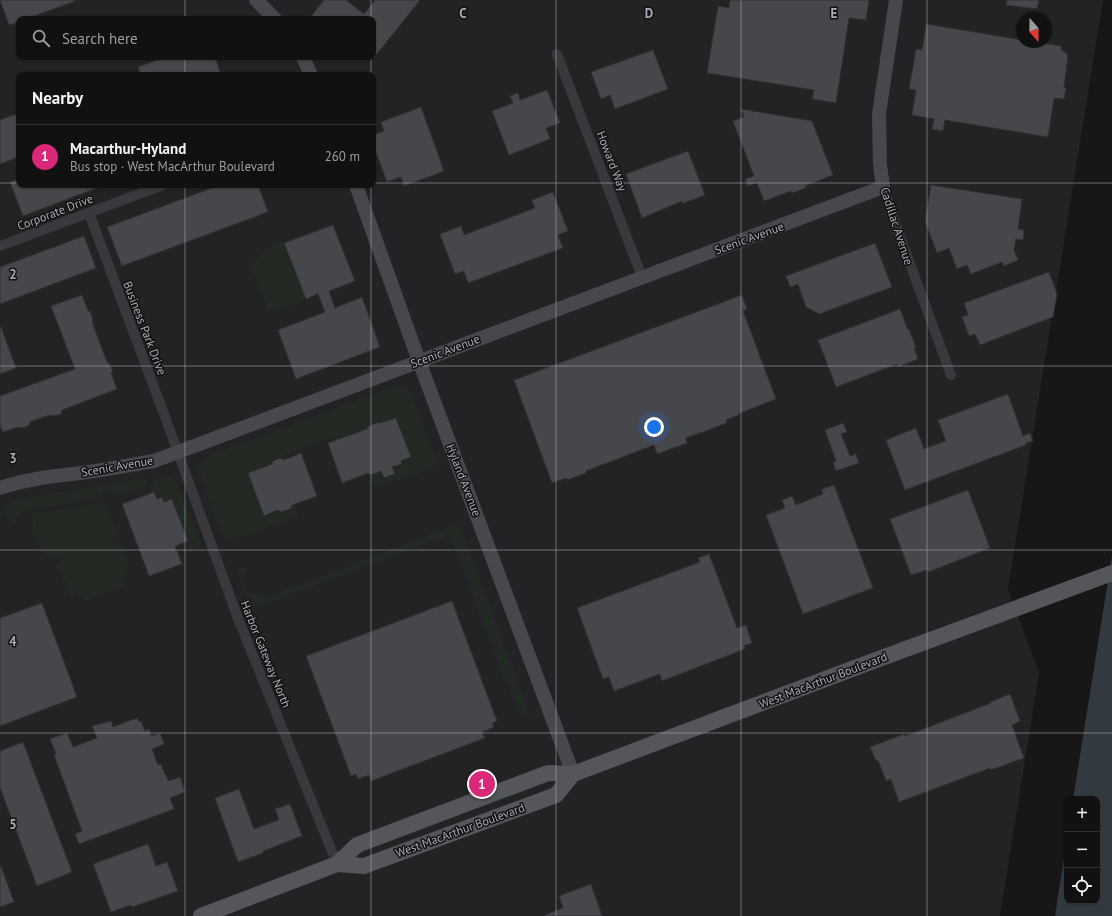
<!DOCTYPE html>
<html lang="en">
<head>
<meta charset="utf-8">
<style>
  :root { --surface:#111112; --page:#1a1a1b; --text:#f1f3f6; --muted:#9c9d9f; --line:#303132; --accent:#db2777 }
  body { margin:0; font-family:"PT Sans",sans-serif; background:var(--page); color:var(--text) }
  .controls { position:absolute; right:12px; bottom:12px; display:grid; overflow:hidden; border-radius:8px; box-shadow:0 1px 3px #0004 }
  .controls button { width:36px; height:36px; display:grid; place-items:center; padding:0; border:0; border-bottom:1px solid var(--line); background:var(--surface); color:var(--text); font:20px sans-serif }
  .compass { position:absolute; left:1016px; top:12px; width:36px; height:36px; border-radius:50%; background:var(--surface); box-shadow:0 1px 3px #0004; rotate:160deg }
  .you { position:absolute; left:654px; top:427px; width:14px; height:14px; margin:-10px; border:3px solid #fff; border-radius:50%; background:#1a73e8; box-shadow:0 0 0 6px #1a73e833 }
  .badge { display:grid; place-items:center; width:26px; height:26px; border-radius:50%; background:var(--accent); color:#fff; font-size:13px; font-weight:700 }
  .pin { position:absolute; translate:-50% -50%; border:2px solid #fff; box-shadow:0 1px 4px #0006 }
  .list { margin:0; padding:0; list-style:none }
  h2 { display:flex; justify-content:space-between; align-items:center; height:52px; margin:0; padding:0 16px; font-size:17px }
  h2 small { font-size:13px; font-weight:400; color:var(--muted) }
  .list li { display:grid; grid-template-columns:26px 1fr auto; gap:12px; align-items:center; box-sizing:border-box; height:64px; padding:0 16px; border-top:1px solid var(--line) }
  .list b { display:block; font-size:15px; white-space:nowrap }
  .list p { margin:0; font-size:13px; white-space:nowrap; color:var(--muted) }
  .list em { font-size:13px; font-style:normal; color:var(--muted) }
  .icon { flex:none; width:22px; height:22px; fill:none; stroke:currentColor; stroke-width:2; stroke-linecap:round; stroke-linejoin:round }
  .map { position:relative; flex:none; width:1112px; height:916px; overflow:hidden }
  .search { position:absolute; background:var(--surface); box-shadow:0 1px 3px #0004; left:16px; top:16px; width:360px; height:44px; display:flex; align-items:center; gap:10px; box-sizing:border-box; padding:0 14px; border-radius:8px; color:var(--muted); font-size:15px }
  .panel { position:absolute; background:var(--surface); box-shadow:0 1px 3px #0004; left:16px; top:72px; width:360px; height:116px; border-radius:8px }
  .map>svg:first-child { display:block }
</style>
</head>
<body>
<div class="map">
<svg width="1112" height="916" viewBox="0 0 1112 916">
  <rect width="100%" height="100%" fill="#171718"/>
  <path fill="#232325" fill-rule="evenodd" d="M 0,0 L 1103,0 L 1008,589 L 1039,673 L 1000,916 L 0,916 ZM 1022,18 L 1046,18 L 1046,42 L 1022,42 ZM 19,19 L 373,19 L 373,57 L 19,57 ZM 19,75 L 373,75 L 373,185 L 19,185 Z"/>
  <g fill="#232a24">
    <polygon points="282,240 305,299 297,305 284,306 275,311 267,308 251,265 252,262 275,244"/>
    <polygon points="398,386 404,388 411,393 438,465 414,475 407,476 403,479 396,479 374,488 369,475 372,476 380,472 383,480 396,475 394,468 403,464 403,462 412,458 397,417 379,423 376,422 368,425 367,428 336,439 332,437 286,454 285,458 284,459 280,457 273,459 271,463 247,472 264,517 278,511 281,513 292,509 294,505 298,516 246,536 231,537 224,539 198,470 199,464 206,457 283,428 289,427 291,425 327,412 328,414 332,412 331,410 390,388"/>
    <polygon points="167,475 171,476 177,482 202,547 189,552 186,543 189,541 173,498 165,500 163,496 158,497 155,490 149,492 153,485 154,480 155,478"/>
    <path d="M 145,478 L 147,483 C 143,492 124,497 115,493 L 113,490 L 103,491 L 102,497 L 99,498 L 22,511 L 16,518 L 16,524 C 13,521 8,519 6,515 C 0,507 14,501 21,499 Z"/>
    <polygon points="101,503 104,504 106,506 117,534 111,536 115,546 119,541 129,565 123,581 128,584 86,601 83,596 75,593 72,598 66,584 56,566 63,565 56,554 52,560 31,535 33,524 33,514"/>
    <polygon points="459,523 530,715 522,718 508,683 506,684 450,535 251,609 237,572 238,570 245,567 247,571 241,575 250,596 261,592 264,599"/>
  </g>
  <polygon fill="#323a40" points="1112,556 1112,916 1055,916 1067,839 1067,901 1097,901 1097,799 1073,799"/>
  <g fill="#46474b" stroke="#313134">
    <polygon points="0,0 75,0 75,1 26,19 19,19 19,22 9,25"/>
    <polygon points="324,0 346,0 364,14 375,0 420,0 373,59 373,19 309,19"/>
    <polygon points="730,0 869,0 866,20 849,18 836,103 812,99 814,90 707,73 718,6 729,8"/>
    <polygon points="1007,0 1039,0 1037,9 1006,5"/>
    <polygon points="926,24 1022,40 1022,42 1035,42 1061,46 1061,49 1068,55 1064,88 1066,88 1064,99 1054,98 1048,137 945,120 943,131 932,129 934,119 912,115 916,90 909,89 916,49 922,50"/>
    <polygon points="653,50 668,89 615,109 610,95 601,99 591,72"/>
    <polygon points="166,57 215,57 221,75 141,75 138,67"/>
    <polygon points="547,90 560,123 546,128 550,139 509,155 492,111 513,103 510,96 518,93 520,100"/>
    <polygon points="421,107 444,171 404,186 401,177 387,182 373,144 373,135 384,131 381,122"/>
    <polygon points="741,109 812,121 833,175 805,186 806,188 792,193 791,191 764,201 757,183 748,186 745,179 754,176 733,121 744,117"/>
    <polygon points="19,113 19,157 0,164 0,120"/>
    <polygon points="688,151 705,195 682,204 682,201 642,218 626,174"/>
    <polygon points="19,178 19,185 102,186 23,216 10,182"/>
    <polygon points="220,185 258,185 268,212 122,266 107,227"/>
    <polygon points="931,185 1022,199 1018,229 1024,230 1023,240 1016,239 1014,250 1018,260 1004,266 1002,262 971,274 967,265 957,269 949,248 937,253 925,221"/>
    <polygon points="553,192 568,231 558,235 563,248 468,283 464,271 455,274 440,234 461,226 464,235 535,208 532,200"/>
    <polygon points="333,225 355,281 329,291 335,308 362,297 380,347 296,379 278,330 325,312 318,294 306,299 284,243"/>
    <polygon points="84,236 96,268 0,304 0,267"/>
    <polygon points="875,243 892,287 819,314 806,307 798,284 790,287 786,276"/>
    <polygon points="1049,272 1057,294 1053,317 980,345 975,334 969,336 962,317 968,315 964,303"/>
    <polygon points="82,295 88,311 90,311 93,320 92,322 107,362 109,363 113,371 111,373 117,389 62,410 61,414 54,416 49,415 30,422 29,425 23,428 18,427 3,432 0,426 0,396 75,369 51,306"/>
    <polygon points="742,295 747,309 743,311 776,399 738,414 739,415 726,420 727,423 686,438 687,443 657,454 654,445 586,471 586,473 567,480 567,478 552,483 514,380"/>
    <polygon points="900,309 908,330 909,329 916,347 914,348 918,359 898,367 897,364 836,387 818,340"/>
    <polygon points="1,327 16,368 0,374 0,328"/>
    <polygon points="1008,394 1023,436 1030,433 1033,441 1026,443 1026,445 905,490 886,440 916,428 924,449 946,441 938,420"/>
    <polygon points="396,418 411,457 401,461 402,464 392,467 395,474 384,478 381,471 371,475 368,473 342,483 328,443 367,429 369,426 376,423 381,423"/>
    <polygon points="843,423 847,432 841,434 850,456 856,454 859,463 836,471 833,462 836,461 825,430"/>
    <polygon points="301,453 317,496 292,505 292,508 282,512 277,510 264,516 248,473 272,464 273,461 280,458 284,460"/>
    <polygon points="834,485 873,588 803,614 766,515 785,508 782,500 792,496 796,505 823,494 822,489"/>
    <polygon points="968,490 990,548 928,572 927,570 911,575 890,519"/>
    <polygon points="154,492 157,499 162,497 164,502 172,499 188,541 175,546 182,564 149,576 122,504"/>
    <polygon points="709,554 737,628 746,625 752,643 744,646 745,649 662,681 660,674 614,691 609,677 603,679 577,608 700,562 698,558"/>
    <polygon points="452,601 497,721 492,723 494,727 482,732 485,738 371,781 369,775 358,779 356,774 351,776 306,656"/>
    <polygon points="42,603 77,697 0,726 0,618"/>
    <polygon points="1010,694 1020,721 1012,725 1024,758 991,770 990,768 899,802 891,779 886,781 878,760 876,761 870,747 904,734 905,736 991,703 990,702"/>
    <polygon points="137,718 139,722 141,721 145,731 149,729 152,736 160,733 164,744 152,749 158,765 161,764 165,775 166,774 168,781 180,777 185,792 170,798 174,809 79,844 75,834 82,831 54,755 56,754 50,739 67,733 73,747 97,738 92,726 111,721 113,727"/>
    <polygon points="23,742 72,872 37,886 0,788 0,751"/>
    <polygon points="239,789 254,829 279,820 275,809 290,804 302,836 263,851 263,853 238,862 215,798"/>
    <polygon points="148,844 156,866 167,862 178,891 132,907 131,905 111,912 93,864"/>
    <polygon points="1,866 14,902 0,907 0,867"/>
    <polygon points="591,884 602,916 545,916 545,915 563,908 559,896"/>
  </g>
  <g fill="none" stroke-linecap="round" stroke-linejoin="round">
    <g stroke="#38393d" stroke-width="10">
      <polyline points="557,54 642,277"/>
      <polyline points="883,187 896,226 951,375"/>
      <polyline points="89,213 164,414 239,621 337,864"/>
      <polyline points="0,246 163,185"/>
    </g>
    <g stroke="#46484d" stroke-width="14">
      <polyline points="256,0 275,19"/>
      <polyline points="303,57 311,75"/>
      <polyline points="356,185 419,361 573,774"/>
      <path d="M 0,488 C 26,479 54,476 81,473 C 106,470 130,465 154,461 L 883,187 L 880,165 L 879,114 L 896,0"/>
    </g>
    <g stroke="#55565b" stroke-width="16">
      <polyline points="337,864 364,866 556,795 573,774"/>
      <polyline points="201,916 337,864 357,845 548,773 573,774 876,660 1112,573"/>
    </g>
  </g>
  <path fill="none" stroke="#aaaeb7" stroke-width="1" stroke-opacity="0.55" d="M 185,0 L 185,19M 371,0 L 371,19M 556,0 L 556,916M 741,0 L 741,916M 927,0 L 927,916M 185,57 L 185,75M 371,57 L 371,75M 0,183 L 19,183M 373,183 L 1112,183M 185,185 L 185,916M 371,185 L 371,916M 0,366 L 1112,366M 0,550 L 1112,550M 0,733 L 1112,733"/>
  <g text-anchor="middle" dominant-baseline="central" stroke-width="3" stroke-linejoin="round" paint-order="stroke">
    <g font-size="12" fill="#aaaeb7" stroke="#121213">
      <text transform="translate(612 161) rotate(69)">Howard Way</text>
      <text transform="translate(55 212) rotate(-21)">Corporate Drive</text>
      <text transform="translate(897 226) rotate(72)">Cadillac Avenue</text>
      <text transform="translate(749 238) rotate(-20)">Scenic Avenue</text>
      <text transform="translate(145 328) rotate(69)">Business Park Drive</text>
      <text transform="translate(445 351) rotate(-21)">Scenic Avenue</text>
      <text transform="translate(117 466) rotate(-10)">Scenic Avenue</text>
      <text transform="translate(464 480) rotate(69)">Hyland Avenue</text>
      <text transform="translate(266 654) rotate(68)">Harbor Gateway North</text>
      <text transform="translate(823 680) rotate(-21)">West MacArthur Boulevard</text>
      <text transform="translate(460 830) rotate(-20)">West MacArthur Boulevard</text>
    </g>
  </g>
  <g font-size="13" text-anchor="middle" font-weight="bold" fill="#aaaeb7" stroke="#121213" stroke-width="3" stroke-linejoin="round" paint-order="stroke">
    <text x="463" y="18">C</text>
    <text x="649" y="18">D</text>
    <text x="834" y="18">E</text>
    <text x="13" y="279">2</text>
    <text x="13" y="463">3</text>
    <text x="13" y="646">4</text>
    <text x="13" y="829">5</text>
  </g>
</svg>
<div class="controls">
<button>+</button>
<button>−</button>
<button><svg class="icon" aria-label="locate" viewBox="0 0 24 24"><circle cx="12" cy="12" r="6"/><path d="M12 2v4M12 18v4M2 12h4M18 12h4"/></svg></button>
</div>
<svg class="compass" viewBox="-18 -18 36 36"><path d="M0-13l5 13h-10z" fill="#e53935"/><path d="M0 13l5-13h-10z" fill="#9c9d9f"/></svg>
<div class="you"></div>
<div class="pin badge" style="left:482px;top:784px">1</div>
<div class="search"><svg class="icon" aria-label="search" viewBox="0 0 24 24"><circle cx="10" cy="10" r="6"/><path d="M15 15l6 6"/></svg>Search here</div>
<section class="panel">
<h2>Nearby<small></small></h2>
<ul class="list">
<li><span class="badge">1</span><div><b>Macarthur-Hyland</b><p>Bus stop · West MacArthur Boulevard</p></div><em>260 m</em></li>
</ul>
</section>
</div>
</body>
</html>
